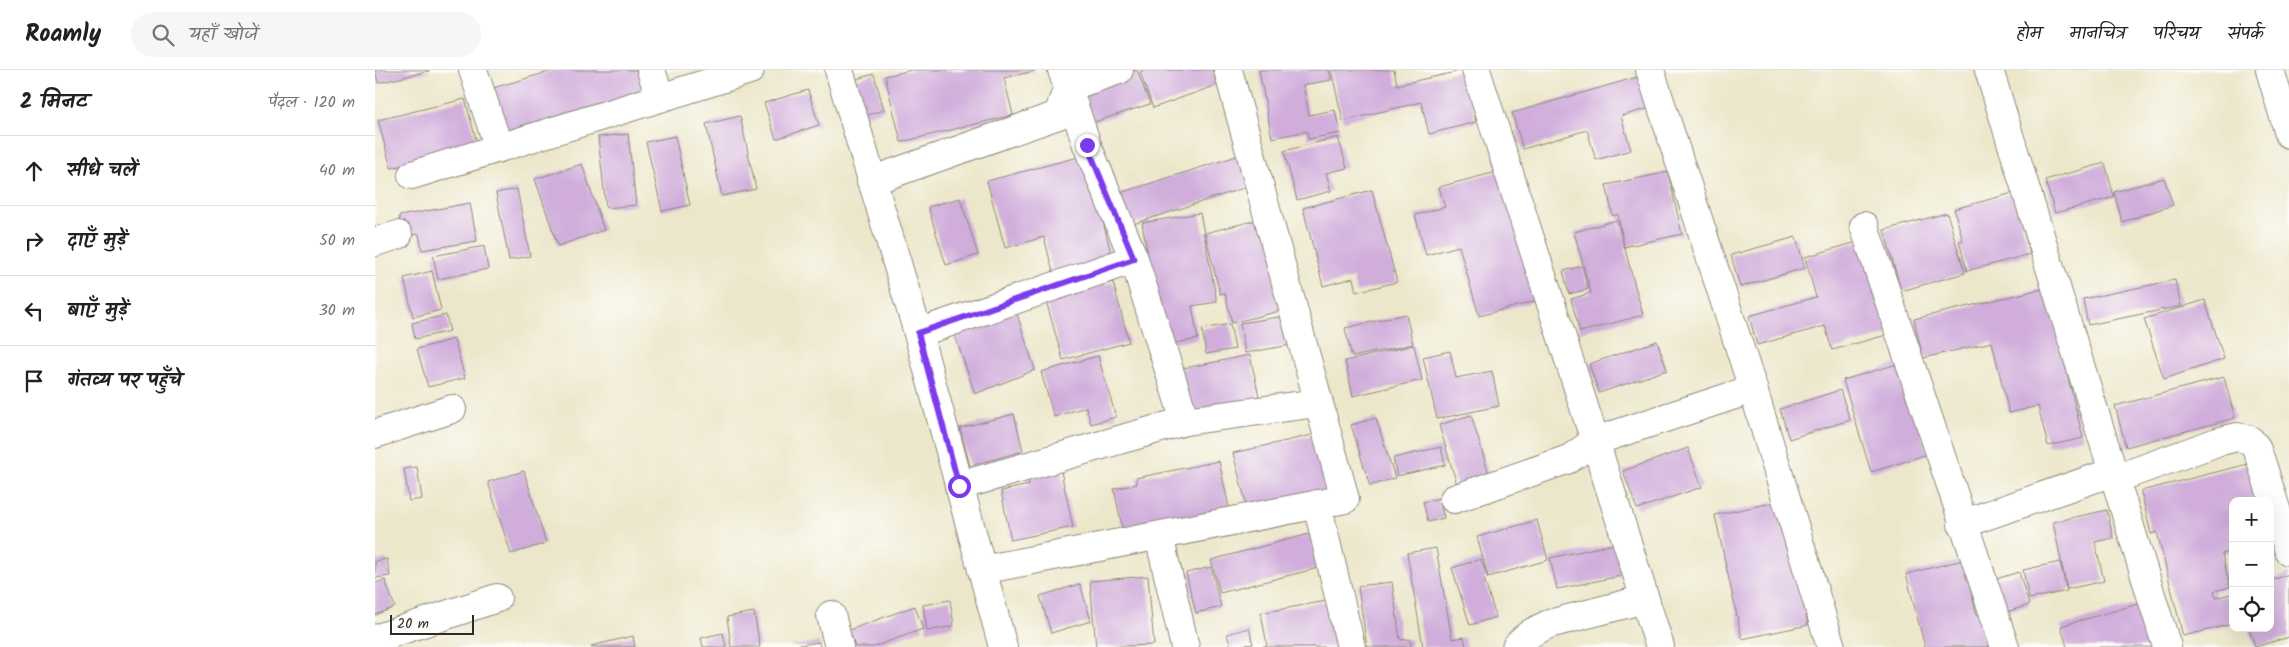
<!DOCTYPE html>
<html lang="hi">
<head>
<meta charset="utf-8">
<style>
  :root { --surface:#fff; --page:#f6f6f6; --text:#202124; --muted:#757577; --line:#e0e0e0 }
  body { margin:0; font-family:Kalam,"Playpen Sans Deva",sans-serif; background:var(--page); color:var(--text) }
  .controls { position:absolute; right:15px; bottom:15px; display:grid; overflow:hidden; border-radius:10px; box-shadow:0 5px 20px #0002 }
  .controls button { width:45px; height:45px; display:grid; place-items:center; padding:0; border:0; border-bottom:1px solid var(--line); background:var(--surface); color:var(--text); font:25px sans-serif }
  .scale { position:absolute; left:15px; bottom:12px; width:84px; box-sizing:border-box; padding-left:5px; border:2px solid #2b2b2b; border-top:0; font-size:14px; line-height:18px; white-space:nowrap; color:#2b2b2b; -webkit-text-stroke:4px #fdfcf7; paint-order:stroke }
  .stop { position:absolute; width:15px; height:15px; margin:-11px; border:4px solid #7c3aed; border-radius:50%; background:#fff }
  .stop.end { background:#7c3aed; border-color:#fff; box-shadow:0 1px 5px #0008 }
  .list { margin:0; padding:0; list-style:none }
  h2 { display:flex; justify-content:space-between; align-items:center; height:65px; margin:0; padding:0 20px; font-size:21px }
  h2 small { font-size:16px; font-weight:400; color:var(--muted) }
  .list li { display:grid; grid-template-columns:32px 1fr auto; gap:15px; align-items:center; box-sizing:border-box; height:70px; padding:0 20px; border-top:1px solid var(--line) }
  .list b { display:block; font-size:19px; white-space:nowrap }
  .list em { font-size:16px; font-style:normal; color:var(--muted) }
  .icon { flex:none; width:28px; height:28px; fill:none; stroke:currentColor; stroke-width:2; stroke-linecap:round; stroke-linejoin:round }
  .map { position:relative; flex:none; width:1914px; height:577px; overflow:hidden }
  header { display:flex; align-items:center; gap:30px; box-sizing:border-box; height:70px; padding:0 25px; background:var(--surface); border-bottom:1px solid var(--line) }
  header strong { font-size:24px }
  nav { display:flex; gap:28px; margin-inline-start:auto; font-size:18px }
  .search { width:350px; height:45px; background:var(--page); display:flex; align-items:center; gap:12px; box-sizing:border-box; padding:0 18px; border-radius:28px; color:var(--muted); font-size:19px }
  main { display:flex }
  aside { flex:1; background:var(--surface) }
  .map>svg:first-child { display:block }
</style>
</head>
<body>
<header>
<strong>Roamly</strong>
<div class="search"><svg class="icon" aria-label="search" viewBox="0 0 24 24"><circle cx="10" cy="10" r="6"/><path d="M15 15l6 6"/></svg>यहाँ खोजें</div>
<nav><a>होम</a><a>मानचित्र</a><a>परिचय</a><a>संपर्क</a></nav>
</header>
<main>
<aside>
<h2>2 मिनट<small>पैदल · 120 m</small></h2>
<ul class="list">
<li><svg class="icon" aria-label="ahead" viewBox="0 0 24 24"><path d="M12 20V5M6 11l6-6 6 6"/></svg><div><b>सीधे चलें</b></div><em>40 m</em></li>
<li><svg class="icon" aria-label="right" viewBox="0 0 24 24"><path d="M7 20v-9h11M14 6l5 5-5 5"/></svg><div><b>दाएँ मुड़ें</b></div><em>50 m</em></li>
<li><svg class="icon" aria-label="left" viewBox="0 0 24 24"><path d="M17 20v-9H6M10 6l-5 5 5 5"/></svg><div><b>बाएँ मुड़ें</b></div><em>30 m</em></li>
<li><svg class="icon" aria-label="arrive" viewBox="0 0 24 24"><path d="M6 21V4h12l-3 4 3 4H6"/></svg><div><b>गंतव्य पर पहुँचे</b></div></li>
</ul>
</aside>
<div class="map">
<svg width="1914" height="577" viewBox="0 0 1914 577">
  <rect width="100%" height="100%" fill="#fdfcf7"/>
  <filter id="ink" filterUnits="userSpaceOnUse"><feTurbulence type="fractalNoise" baseFrequency=".02" numOctaves="2"/><feDisplacementMap in="SourceGraphic" scale="10" xChannelSelector="R" yChannelSelector="G"/><feConvolveMatrix kernelMatrix="1 2 1 2 8 2 1 2 1" color-interpolation-filters="sRGB"/></filter>
  <filter id="wash" filterUnits="userSpaceOnUse"><feTurbulence type="fractalNoise" baseFrequency=".0096" numOctaves="4" result="noise"/><feDisplacementMap in="SourceGraphic" scale="20" xChannelSelector="R" yChannelSelector="G"/><feGaussianBlur stdDeviation="1.12" result="paint"/><feColorMatrix in="noise" values="0 0 0 0 0 0 0 0 0 0 0 0 0 0 0 0 0 1.4 0 .05"/><feComposite in="paint" operator="in"/></filter>
  <g filter="url(#wash)">
    <rect width="100%" height="100%" fill="#ece7cb"/>
    <g id="blocks">
      <g fill="#d0addb">
        <polygon points="0,0 54,0 54,1 3,13"/>
        <polygon points="180,0 266,0 272,23 131,63 118,18"/>
        <polygon points="537,0 660,0 660,1 629,8 638,45 526,72 510,6"/>
        <polygon points="762,0 775,34 710,55 702,20"/>
        <polygon points="770,0 837,0 842,15 778,38 765,2"/>
        <polygon points="884,0 954,0 956,10 928,15 934,45 960,40 965,63 933,69 932,61 897,68"/>
        <polygon points="956,0 1019,0 1022,15 1090,0 1101,52 1054,64 1046,32 968,51"/>
        <polygon points="499,4 509,40 486,47 475,11"/>
        <polygon points="1266,6 1275,38 1246,46 1256,80 1221,90 1212,60 1148,79 1137,43"/>
        <polygon points="433,20 444,55 401,69 389,33"/>
        <polygon points="90,29 103,77 16,98 3,50"/>
        <polygon points="365,46 381,119 347,126 331,54"/>
        <polygon points="253,64 261,135 231,138 223,67"/>
        <polygon points="300,66 315,135 287,141 271,72"/>
        <polygon points="963,67 972,98 951,103 956,121 922,130 909,81"/>
        <polygon points="711,85 738,191 679,206 669,167 630,178 612,111"/>
        <polygon points="865,85 875,116 752,156 742,124"/>
        <polygon points="1730,93 1739,127 1680,143 1670,110"/>
        <polygon points="207,94 229,160 183,176 160,109"/>
        <polygon points="1125,101 1161,231 1104,246 1084,176 1051,185 1040,145 1070,137 1064,117"/>
        <polygon points="1293,102 1307,164 1249,177 1243,144 1238,146 1231,115"/>
        <polygon points="1789,108 1798,135 1747,152 1739,122"/>
        <polygon points="142,119 155,186 134,190 121,123"/>
        <polygon points="997,120 1022,212 981,222 978,208 948,216 928,138"/>
        <polygon points="1638,123 1655,184 1592,201 1584,171 1588,171 1579,139"/>
        <polygon points="585,128 603,185 571,195 553,137"/>
        <polygon points="95,133 102,171 47,180 44,164 27,167 24,146"/>
        <polygon points="825,143 842,232 817,236 823,269 789,275 767,153"/>
        <polygon points="1572,143 1590,203 1526,221 1509,160"/>
        <polygon points="890,148 913,239 857,253 850,223 845,224 830,163"/>
        <polygon points="1242,150 1268,245 1205,262 1196,229 1216,223 1199,162"/>
        <polygon points="1421,167 1430,198 1365,217 1356,185"/>
        <polygon points="1489,170 1515,264 1457,280 1450,256 1382,275 1374,246 1441,227 1430,187"/>
        <polygon points="109,176 113,199 63,209 58,186"/>
        <polygon points="1207,196 1213,219 1194,224 1188,201"/>
        <polygon points="57,201 66,240 38,247 29,208"/>
        <polygon points="1800,210 1806,236 1713,255 1708,229"/>
        <polygon points="738,212 754,272 688,290 671,231"/>
        <polygon points="1671,218 1708,368 1673,376 1663,336 1634,343 1617,272 1548,288 1539,249"/>
        <polygon points="1830,230 1849,289 1789,309 1769,249"/>
        <polygon points="641,241 660,300 600,324 578,260"/>
        <polygon points="1031,244 1038,274 977,287 970,258"/>
        <polygon points="71,245 75,261 40,269 37,253"/>
        <polygon points="910,246 916,275 870,283 865,253"/>
        <polygon points="855,254 860,279 831,284 827,259"/>
        <polygon points="79,269 90,308 53,317 42,279"/>
        <polygon points="1282,271 1292,300 1224,323 1214,294"/>
        <polygon points="1039,275 1047,310 978,326 970,291"/>
        <polygon points="1075,281 1081,308 1117,301 1124,336 1062,349 1048,287"/>
        <polygon points="875,285 885,331 815,345 805,299"/>
        <polygon points="723,286 741,347 716,354 711,337 679,347 666,302"/>
        <polygon points="1526,293 1553,384 1496,402 1468,310"/>
        <polygon points="1849,307 1860,348 1751,377 1740,336"/>
        <polygon points="1465,320 1475,350 1414,369 1405,339"/>
        <polygon points="639,344 648,381 595,396 585,358"/>
        <polygon points="1096,345 1115,408 1083,418 1064,355"/>
        <polygon points="1001,348 1020,408 995,416 976,355"/>
        <polygon points="946,363 961,424 874,445 858,383"/>
        <polygon points="1066,377 1070,395 1022,406 1018,388"/>
        <polygon points="1313,378 1327,417 1262,439 1248,401"/>
        <polygon points="844,391 856,447 750,470 739,419 762,414 761,408"/>
        <polygon points="1881,392 1891,431 1858,431 1858,481 1847,484 1855,517 1839,521 1841,528 1858,523 1858,554 1808,566 1782,462 1776,464 1766,421"/>
        <polygon points="42,397 47,429 34,431 29,399"/>
        <polygon points="685,397 698,457 636,470 626,421 654,415 652,404"/>
        <polygon points="149,401 171,473 136,484 113,412"/>
        <polygon points="1064,428 1069,448 1053,452 1048,432"/>
        <polygon points="1406,431 1433,555 1367,569 1340,445"/>
        <polygon points="1732,440 1738,468 1720,472 1729,511 1692,519 1678,452"/>
        <polygon points="1162,450 1173,490 1113,507 1102,467"/>
        <polygon points="934,464 943,498 845,523 836,490"/>
        <polygon points="1239,474 1246,506 1182,519 1175,488"/>
        <polygon points="1061,478 1077,569 1089,567 1091,577 1048,577 1032,483"/>
        <polygon points="12,489 15,506 0,508 0,491"/>
        <polygon points="1106,489 1113,508 1109,509 1121,547 1095,555 1077,498"/>
        <polygon points="1588,490 1602,545 1606,545 1614,577 1550,577 1531,504"/>
        <polygon points="1685,492 1692,521 1654,529 1648,500"/>
        <polygon points="836,497 846,537 821,543 811,503"/>
        <polygon points="1644,502 1654,535 1631,542 1621,509"/>
        <polygon points="1914,504 1914,567 1880,577 1874,558 1895,558 1895,511"/>
        <polygon points="773,506 779,575 721,577 715,511"/>
        <polygon points="10,510 20,537 0,545 0,513"/>
        <polygon points="1017,512 1025,570 1035,569 1036,577 992,577 983,516"/>
        <polygon points="705,514 716,551 676,563 665,526"/>
        <polygon points="575,530 579,556 552,561 548,535"/>
        <polygon points="951,531 957,560 960,560 963,577 887,577 892,575 886,543"/>
        <polygon points="1770,532 1783,577 1692,577 1686,556"/>
        <polygon points="540,536 548,559 498,577 480,577 474,560"/>
        <polygon points="379,542 385,577 356,577 352,547"/>
        <polygon points="874,558 878,574 856,577 852,564"/>
        <polygon points="348,563 351,577 328,577 326,568"/>
        <polygon points="258,566 260,577 216,577 216,576"/>
        <polygon points="444,572 445,577 418,577 418,576"/>
      </g>
    </g>
  </g>
  <g filter="url(#ink)">
    <use href="#blocks" fill-opacity="0" stroke="#8c897b" stroke-width="1"/>
    <g fill="none" stroke-linecap="round" stroke-linejoin="round">
      <defs>
        <g id="street">
          <polyline points="98,0 124,78"/>
          <polyline points="276,0 285,28"/>
          <polyline points="464,0 543,263 628,577"/>
          <polyline points="687,0 712,75 759,189 810,351 942,333"/>
          <polyline points="1275,0 1378,319 1456,577"/>
          <polyline points="1614,0 1792,577"/>
          <polyline points="1895,0 1914,64"/>
          <polyline points="693,17 744,0"/>
          <polyline points="37,105 375,0"/>
          <polyline points="496,111 683,45 693,17"/>
          <polyline points="1489,156 1630,577"/>
          <polyline points="0,172 23,165"/>
          <polyline points="543,263 759,189"/>
          <polyline points="0,364 77,339"/>
          <polyline points="1740,409 1842,372 1862,367 1875,370 1881,377 1887,394 1914,481"/>
          <polyline points="584,416 810,351"/>
          <polyline points="1079,429 1194,389 1220,371 1101,0"/>
          <polyline points="942,434 976,577"/>
          <polyline points="1587,454 1738,402"/>
          <polyline points="784,466 810,577"/>
          <polyline points="607,500 970,429 853,0"/>
          <polyline points="456,545 464,577"/>
          <polyline points="0,569 122,528"/>
          <path d="M 1141,577 C 1150,565 1161,560 1174,554 L 1270,529"/>
          <polyline points="1285,577 1220,371 1378,319"/>
        </g>
      </defs>
      <use href="#street" stroke="#8c897b" stroke-width="30"/>
      <use href="#street" stroke="#fff" stroke-width="28"/>
    </g>
  </g>
  <g fill="none" stroke-linecap="round" stroke-linejoin="round" filter="url(#ink)">
    <polyline stroke="#7c3aed" stroke-width="6" points="584,416 543,263 759,189 712,75"/>
  </g>
</svg>
<div class="controls">
<button>+</button>
<button>−</button>
<button><svg class="icon" aria-label="locate" viewBox="0 0 24 24"><circle cx="12" cy="12" r="6"/><path d="M12 2v4M12 18v4M2 12h4M18 12h4"/></svg></button>
</div>
<div class="scale">20 m</div>
<div class="stop" style="left:584px;top:416px"></div>
<div class="stop end" style="left:712px;top:75px"></div>
</div>
</main>
</body>
</html>
